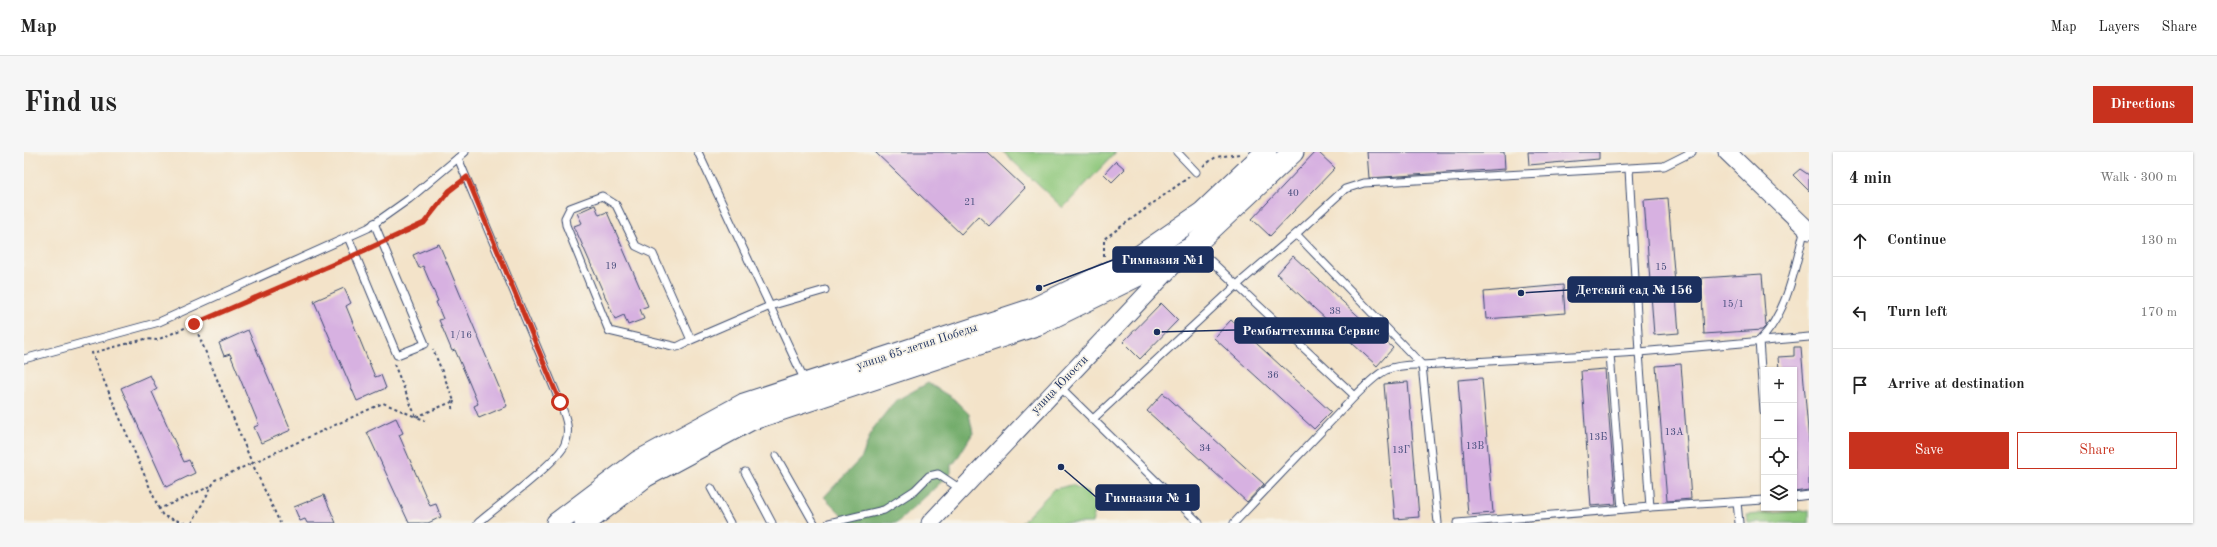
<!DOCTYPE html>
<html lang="en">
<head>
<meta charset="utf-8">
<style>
  :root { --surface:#fff; --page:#f6f6f6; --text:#222; --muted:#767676; --line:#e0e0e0; --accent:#c8321e }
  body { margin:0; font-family:"Old Standard TT",serif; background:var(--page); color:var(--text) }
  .controls { position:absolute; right:12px; bottom:12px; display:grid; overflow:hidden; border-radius:0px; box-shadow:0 1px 3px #0004 }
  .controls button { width:36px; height:36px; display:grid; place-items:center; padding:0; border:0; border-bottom:1px solid var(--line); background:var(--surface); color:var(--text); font:20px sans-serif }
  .stop { position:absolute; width:12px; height:12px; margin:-9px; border:3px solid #c8321e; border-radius:50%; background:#fff }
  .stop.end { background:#c8321e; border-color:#fff; box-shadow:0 1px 4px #0008 }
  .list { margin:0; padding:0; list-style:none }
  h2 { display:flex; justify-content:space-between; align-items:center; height:52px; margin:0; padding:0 16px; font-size:17px }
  h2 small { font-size:13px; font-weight:400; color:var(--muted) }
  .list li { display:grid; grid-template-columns:26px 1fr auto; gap:12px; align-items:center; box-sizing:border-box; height:72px; padding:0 16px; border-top:1px solid var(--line) }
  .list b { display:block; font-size:15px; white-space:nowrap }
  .list em { font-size:13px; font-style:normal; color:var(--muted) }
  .actions { display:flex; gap:8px; padding:12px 16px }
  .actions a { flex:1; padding:9px 0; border:1px solid var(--accent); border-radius:0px; text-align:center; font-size:14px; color:var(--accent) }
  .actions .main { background:var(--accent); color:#fff }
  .icon { flex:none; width:22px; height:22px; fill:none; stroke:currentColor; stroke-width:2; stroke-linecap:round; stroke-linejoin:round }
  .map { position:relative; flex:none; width:1785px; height:371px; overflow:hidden; border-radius:0px }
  header { display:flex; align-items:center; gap:24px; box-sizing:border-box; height:56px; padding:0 20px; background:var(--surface); border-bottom:1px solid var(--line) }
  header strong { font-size:19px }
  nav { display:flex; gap:22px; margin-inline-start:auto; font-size:14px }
  .intro { display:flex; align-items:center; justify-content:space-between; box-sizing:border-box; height:96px; padding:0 24px }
  h1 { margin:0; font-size:28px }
  .button { padding:10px 18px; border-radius:0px; background:var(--accent); color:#fff; font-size:14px; font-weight:700 }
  main { display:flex; gap:24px; padding:0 24px }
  aside { flex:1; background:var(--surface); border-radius:0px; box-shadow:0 1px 3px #0004 }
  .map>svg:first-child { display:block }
</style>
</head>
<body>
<header>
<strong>Map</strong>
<nav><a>Map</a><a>Layers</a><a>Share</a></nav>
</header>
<div class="intro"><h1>Find us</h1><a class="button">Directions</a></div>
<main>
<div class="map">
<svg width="1785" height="371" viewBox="0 0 1785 371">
  <rect width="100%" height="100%" fill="#f7f3e8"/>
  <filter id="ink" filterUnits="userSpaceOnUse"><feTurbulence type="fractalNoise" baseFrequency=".025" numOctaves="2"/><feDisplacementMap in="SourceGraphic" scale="8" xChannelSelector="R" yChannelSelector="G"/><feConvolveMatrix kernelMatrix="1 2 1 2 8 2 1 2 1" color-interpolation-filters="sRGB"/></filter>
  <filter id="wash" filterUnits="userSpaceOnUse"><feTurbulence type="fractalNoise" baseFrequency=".012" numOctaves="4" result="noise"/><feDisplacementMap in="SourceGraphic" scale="16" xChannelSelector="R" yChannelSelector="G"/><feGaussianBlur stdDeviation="0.9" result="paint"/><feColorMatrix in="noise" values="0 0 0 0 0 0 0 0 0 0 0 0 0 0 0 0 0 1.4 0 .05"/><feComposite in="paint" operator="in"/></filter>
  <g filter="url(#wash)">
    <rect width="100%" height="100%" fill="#f3e3c9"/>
    <g fill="#8ec77b" stroke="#547b6c">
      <polygon points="979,0 1092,0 1039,56"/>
      <polygon points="1048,333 1064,340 1072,355 1068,371 997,371 1030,337"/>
      <polygon points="1785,358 1785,371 1724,371 1723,363"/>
    </g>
    <polygon fill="#72ac6b" stroke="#466e64" points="904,231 930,247 945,262 949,281 931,310 927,312 927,321 873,371 822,371 824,369 800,345 838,305 848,278 871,249"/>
    <g id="blocks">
      <g fill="#d7b1e1">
        <polygon points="851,0 963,0 1001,36 965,74 954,64 937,82"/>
        <polygon points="1291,0 1294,0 1311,16 1246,84 1228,67"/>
        <polygon points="1343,0 1480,0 1481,17 1345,26"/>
        <polygon points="1504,0 1575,0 1575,7 1505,13"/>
        <polygon points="1092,9 1101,17 1088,30 1080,22"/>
        <polygon points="1776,17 1785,23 1785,39 1769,23"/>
        <polygon points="1644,46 1655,181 1630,183 1620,48"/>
        <polygon points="571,53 575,63 583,60 624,154 616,157 620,167 604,173 600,163 591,167 550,74 558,71 553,61"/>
        <polygon points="415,92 483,254 455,266 450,254 454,252 444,228 431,198 428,199 415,168 419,167 412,150 414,149 399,114 395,116 389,103"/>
        <polygon points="1269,104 1369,196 1353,214 1253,122"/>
        <polygon points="1738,122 1742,174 1738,178 1680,182 1677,126"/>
        <polygon points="1539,133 1541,161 1462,167 1460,140"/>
        <polygon points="320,136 327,151 322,154 351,225 357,223 362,236 333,249 290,149"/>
        <polygon points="1137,151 1154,168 1116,207 1099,190"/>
        <polygon points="1207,168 1307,260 1290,277 1190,186"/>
        <polygon points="224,178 267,278 237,291 230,275 235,273 206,202 200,204 195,191"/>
        <polygon points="1770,195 1777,195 1785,290 1785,338 1770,340 1770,218 1755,218 1754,205 1770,204"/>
        <polygon points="1657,212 1667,347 1643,349 1632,214"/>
        <polygon points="1581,217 1592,352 1567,354 1557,219"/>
        <polygon points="126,223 133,237 128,240 160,310 165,308 171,321 142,335 97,236"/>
        <polygon points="1458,226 1469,361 1444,363 1434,228"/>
        <polygon points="1384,230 1395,365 1371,367 1360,232"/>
        <polygon points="1139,241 1240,332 1223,350 1123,259"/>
        <polygon points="372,266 379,281 375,283 406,354 412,352 417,365 404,371 385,371 343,280"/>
        <polygon points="300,343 312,371 283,371 281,367 276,369 270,355"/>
      </g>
    </g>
  </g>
  <g filter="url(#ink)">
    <use href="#blocks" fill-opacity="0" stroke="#3b4a6e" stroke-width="1"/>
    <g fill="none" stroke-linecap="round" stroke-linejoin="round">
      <defs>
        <g id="service">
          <polyline points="674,0 781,229"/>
          <polyline points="1153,0 1172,20"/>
          <path d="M 434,6 L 536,250 C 541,264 547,277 541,292 C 535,309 471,356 454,371"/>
          <polyline points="1605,17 1615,200 1626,355"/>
          <polyline points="324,85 373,203 401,192 350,71"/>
          <path d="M 1172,95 L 1331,244 C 1356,220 1361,212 1398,213 L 1272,82 L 1321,37 L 1340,31 L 1640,14 L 1668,0"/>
          <polyline points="667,188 653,195 585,179 542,73 541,66 546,56 578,44 592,53 612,94 629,102 667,188 746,154 801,138"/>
          <polyline points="1586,202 1598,357"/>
          <polyline points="0,207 135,170 344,76 385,47 441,0"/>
          <polyline points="1035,234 1175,371"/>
          <path d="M 1740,259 L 1735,189 C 1764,161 1771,114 1781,76"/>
          <polyline points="1068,268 1213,133 1272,82"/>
          <polyline points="752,304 790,371"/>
          <polyline points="721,320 748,371"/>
          <polyline points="687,336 706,371"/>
          <polyline points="1770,345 1785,343"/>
          <polyline points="1713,350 1715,371"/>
          <polyline points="805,371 860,358 891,338 905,324 914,322 938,338"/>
          <polyline points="1210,371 1331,244"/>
          <polyline points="1414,371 1398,213 1615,200 1785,185"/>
          <polyline points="1433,371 1626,355 1740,348"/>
        </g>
        <g id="tertiary">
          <polyline points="1703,0 1785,79"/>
          <polyline points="906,371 1160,102"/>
        </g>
        <g id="primary">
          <polyline points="533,371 615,309 720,252 1009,157 1110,108 1178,61 1242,0"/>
          <polyline points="561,371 622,324 726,268 1015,172 1119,121 1167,96 1269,0"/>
        </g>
      </defs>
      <use href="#service" stroke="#3b4a6e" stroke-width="9"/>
      <use href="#tertiary" stroke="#3b4a6e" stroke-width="19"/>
      <use href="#primary" stroke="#3b4a6e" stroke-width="23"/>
      <g stroke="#3b4a6e" stroke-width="2" stroke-dasharray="3 3" stroke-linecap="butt">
        <polyline points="1179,14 1192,5 1216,2"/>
        <polyline points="366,88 400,71 425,39 435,31"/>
        <polyline points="340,99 351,94"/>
        <polyline points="1080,104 1080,87 1165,25"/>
        <polyline points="170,172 324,106"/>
        <polyline points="370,212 392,265 401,268"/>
        <polyline points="428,257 430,249"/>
        <polyline points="135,357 68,201 121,187 133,188 170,172 228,311 256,371"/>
        <polyline points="161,371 139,364 135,357 187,334"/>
        <polyline points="168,371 191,328 359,251 392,265 430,249 409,197"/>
      </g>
      <use href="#service" stroke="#fff" stroke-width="7"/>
      <use href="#tertiary" stroke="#fff" stroke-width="17"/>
      <use href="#primary" stroke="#fff" stroke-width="21"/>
    </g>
  </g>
  <g fill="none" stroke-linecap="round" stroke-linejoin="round" filter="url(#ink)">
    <polyline stroke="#c8321e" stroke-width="5" points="170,172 326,105 400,71 425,39 443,25 536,250"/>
  </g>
  <g text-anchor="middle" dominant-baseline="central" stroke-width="3.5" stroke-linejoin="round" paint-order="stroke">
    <g font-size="10" fill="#4a507f">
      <text x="1269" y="41">40</text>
      <text x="946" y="50">21</text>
      <text x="587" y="114">19</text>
      <text x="1637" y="115">15</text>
      <text x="1709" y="152">15/1</text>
      <text x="1311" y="159">38</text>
      <text x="437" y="183">1/16</text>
      <text x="1249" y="223">36</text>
      <text x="1650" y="280">13А</text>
      <text x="1574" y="285">13Б</text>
      <text x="1451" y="294">13В</text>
      <text x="1181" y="296">34</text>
      <text x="1377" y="298">13Г</text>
    </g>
    <g font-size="12" fill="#1b2f5e" stroke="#f7f3e8">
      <text transform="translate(893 195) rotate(-18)">улица 65-летия Победы</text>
      <text transform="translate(1036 233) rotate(-46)">улица Юности</text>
    </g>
  </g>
  <path fill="none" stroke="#1b2f5e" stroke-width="1.5" d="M1015 136L1089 108M1497 141L1544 138M1133 180L1211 178M1037 315L1072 345"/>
  <g fill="#1b2f5e" stroke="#f7f3e8" stroke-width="1.5">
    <circle cx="1015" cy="136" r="4"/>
    <circle cx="1497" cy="141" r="4"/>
    <circle cx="1133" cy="180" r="4"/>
    <circle cx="1037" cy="315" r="4"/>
  </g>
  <g fill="#1b2f5e" stroke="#1b2f5e" stroke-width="1.5">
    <rect x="1089" y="95" width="100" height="25" rx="4"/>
    <rect x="1544" y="125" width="133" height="25" rx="4"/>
    <rect x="1211" y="166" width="153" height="25" rx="4"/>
    <rect x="1072" y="333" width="103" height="25" rx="4"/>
  </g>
  <g font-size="13" text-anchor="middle" font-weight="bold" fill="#fff">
    <text x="1139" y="112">Гимназия №1</text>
    <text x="1610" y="142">Детский сад № 156</text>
    <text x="1287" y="183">Рембыттехника Сервис</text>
    <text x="1124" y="350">Гимназия № 1</text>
  </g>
</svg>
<div class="controls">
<button>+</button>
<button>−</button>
<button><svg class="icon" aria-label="locate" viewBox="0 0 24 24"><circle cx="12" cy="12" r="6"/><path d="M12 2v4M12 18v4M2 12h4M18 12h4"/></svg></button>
<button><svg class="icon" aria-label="layers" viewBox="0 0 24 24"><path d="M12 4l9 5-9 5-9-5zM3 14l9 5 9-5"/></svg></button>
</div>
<div class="stop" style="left:536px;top:250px"></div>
<div class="stop end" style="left:170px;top:172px"></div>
</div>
<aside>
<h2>4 min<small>Walk · 300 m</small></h2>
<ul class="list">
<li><svg class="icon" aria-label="ahead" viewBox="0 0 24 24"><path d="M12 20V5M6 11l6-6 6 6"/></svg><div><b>Continue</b></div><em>130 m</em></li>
<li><svg class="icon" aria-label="left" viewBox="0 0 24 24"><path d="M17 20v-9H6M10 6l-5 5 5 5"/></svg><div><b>Turn left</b></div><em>170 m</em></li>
<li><svg class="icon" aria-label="arrive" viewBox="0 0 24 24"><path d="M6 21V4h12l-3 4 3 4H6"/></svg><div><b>Arrive at destination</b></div></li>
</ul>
<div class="actions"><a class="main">Save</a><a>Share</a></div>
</aside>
</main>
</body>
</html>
